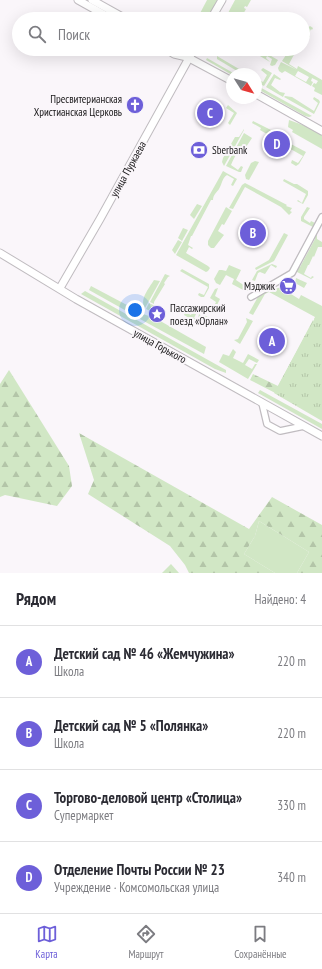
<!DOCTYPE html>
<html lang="ru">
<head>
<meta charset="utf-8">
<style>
  :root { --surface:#fff; --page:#f7f7f7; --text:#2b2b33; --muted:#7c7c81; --line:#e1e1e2; --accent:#6d5fd9 }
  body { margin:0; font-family:"PT Sans Narrow",sans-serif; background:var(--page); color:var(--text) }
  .compass { position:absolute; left:226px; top:68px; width:36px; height:36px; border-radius:50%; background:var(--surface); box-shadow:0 4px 16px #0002; rotate:127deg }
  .you { position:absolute; left:135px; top:310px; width:14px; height:14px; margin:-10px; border:3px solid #fff; border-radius:50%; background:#1a73e8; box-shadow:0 0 0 6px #1a73e833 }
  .badge { display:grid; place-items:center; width:26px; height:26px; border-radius:50%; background:var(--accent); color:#fff; font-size:13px; font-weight:700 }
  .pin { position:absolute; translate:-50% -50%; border:2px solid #fff; box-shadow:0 1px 4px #0006 }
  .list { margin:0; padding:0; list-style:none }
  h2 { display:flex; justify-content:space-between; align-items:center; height:52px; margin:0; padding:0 16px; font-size:17px }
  h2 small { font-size:13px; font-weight:400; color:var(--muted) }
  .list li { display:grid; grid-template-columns:26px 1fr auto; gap:12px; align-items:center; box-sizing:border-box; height:72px; padding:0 16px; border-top:1px solid var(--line) }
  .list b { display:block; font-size:15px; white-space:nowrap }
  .list p { margin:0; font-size:13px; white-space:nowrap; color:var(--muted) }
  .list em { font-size:13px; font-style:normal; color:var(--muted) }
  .icon { flex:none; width:22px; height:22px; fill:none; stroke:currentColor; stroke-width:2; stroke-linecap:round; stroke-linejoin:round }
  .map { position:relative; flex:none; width:322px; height:573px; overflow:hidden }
  .search { position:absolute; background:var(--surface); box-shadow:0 4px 16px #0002; left:12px; right:12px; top:12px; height:44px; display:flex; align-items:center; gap:10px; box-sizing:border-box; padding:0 14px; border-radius:22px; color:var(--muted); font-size:15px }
  .sheet { height:340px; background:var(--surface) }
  nav { display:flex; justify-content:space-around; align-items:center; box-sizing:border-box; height:56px; border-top:1px solid var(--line); background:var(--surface); font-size:11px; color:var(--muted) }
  nav a { display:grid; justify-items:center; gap:2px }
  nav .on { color:var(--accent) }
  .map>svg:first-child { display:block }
</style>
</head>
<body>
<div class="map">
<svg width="322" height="573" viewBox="0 0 322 573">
  <defs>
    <pattern id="forest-firs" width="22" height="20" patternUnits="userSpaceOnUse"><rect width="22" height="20" fill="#d1e7c5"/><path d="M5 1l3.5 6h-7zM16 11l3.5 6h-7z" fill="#b3c5a8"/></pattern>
    <pattern id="park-tufts" width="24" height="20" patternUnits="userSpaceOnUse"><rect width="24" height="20" fill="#d1e7c5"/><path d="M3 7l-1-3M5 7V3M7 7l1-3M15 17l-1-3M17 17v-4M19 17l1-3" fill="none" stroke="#b3c5a8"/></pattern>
  </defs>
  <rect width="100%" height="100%" fill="#faf6fa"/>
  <g fill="#d1e7c5" fill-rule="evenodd">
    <polygon points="207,0 218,0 207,19 197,19"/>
    <polygon points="235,0 251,0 247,7 245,6 244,8 246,9 241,18 239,17 238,19 224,19 227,15 229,15 228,13"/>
    <polygon points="310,26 313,28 312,30 311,29 308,35 310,36 308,39 303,37 303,29 306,29"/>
    <polygon points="248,49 259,49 278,60 275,65 272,66 270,65 272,59 267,56 266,58 270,62"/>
    <path d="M 290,49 L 297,49 L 289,64 L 297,69 L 298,66 L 322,80 L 322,95 L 314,91 L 315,88 L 312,86 L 314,83 L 316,84 L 318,81 L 312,78 L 311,81 L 313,82 L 311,86 L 285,71 L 282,73 L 279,71 L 278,68 L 281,62 L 297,70 L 282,61 ZM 298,71 L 309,77 L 306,82 L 295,76 Z"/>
    <polygon points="217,56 239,69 244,70 243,71 248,74 242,74 217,59"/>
    <polygon points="207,58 235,74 232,75 206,60"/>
    <polygon points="263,68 272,73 264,86 256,82 256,78 263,82 267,75 261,70"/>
    <polygon points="274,74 281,79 280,80 275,78 271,85 280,92 285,93 283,97 266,87"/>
    <polygon points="256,86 256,85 312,116 309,117 305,116 256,88"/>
    <polygon points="285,96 292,97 314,111 318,103 313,99 314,97 319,100 320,102 314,114 284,97"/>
    <polygon points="228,105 237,113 230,125 228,123 234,113 226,108"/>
    <polygon points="289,120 311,128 322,134 322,149 292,132 293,130 288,127"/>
    <polygon points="253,121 275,132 272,137 260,130 261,128 252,123"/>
    <polygon points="244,129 244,130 224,166 222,162 223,158 235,137 239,137"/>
    <path d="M 244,133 L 252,138 L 246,147 L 243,145 C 239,148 234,158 231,165 L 238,170 L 241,166 L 243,167 L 241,172 L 239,172 L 226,166 Z"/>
    <polygon points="289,143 306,152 299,164 296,166 291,163 292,160 298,163 303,156 287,147"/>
    <polygon points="255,161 259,162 249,180 246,179 245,175 251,163"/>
    <path d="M 223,171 L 237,179 L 233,186 L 231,185 L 234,179 L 227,175 C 222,178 222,184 219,189 C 217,192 213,195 213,200 L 211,200 L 192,236 L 191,236 L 188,245 L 193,248 L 192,249 L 189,247 L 186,253 L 208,266 L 210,268 L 208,271 L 206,272 L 176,255 Z"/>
    <polygon points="284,179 294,184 297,184 308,191 308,195 303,204 297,201 298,200 302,203 306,194 283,181"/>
    <polygon points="245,183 287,205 286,206 292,208 290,211 292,212 289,215 281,207 245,187 233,209 229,208 242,185"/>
    <polygon points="197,204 202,206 194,219 190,215"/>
    <polygon points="226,207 232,211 224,225 222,224 218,231 224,235 214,248 211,248 208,245 208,241"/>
    <polygon points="307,207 310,208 304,217 304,219 310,223 311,221 315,223 313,227 301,221 301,217"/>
    <polygon points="183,228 188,230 182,241 178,238"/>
    <polygon points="284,233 288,235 274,261 256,270 255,268 269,260"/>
    <polygon points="315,234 317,235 317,239 322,242 322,247 318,247 314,257 313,256 309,265 308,265 304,274 311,278 312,276 314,277 311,279 295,271 298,266 300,267 315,239 313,237"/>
    <polygon points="178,240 182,242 175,254 172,250"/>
    <polygon points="272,264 277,266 276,268 271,265 265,274 260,272 258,273 255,281 252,280 257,271"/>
    <polygon points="229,265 241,270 236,280 251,290 250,291 245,291 232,284 234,279 226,275 220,285 216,283 214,279 219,270 222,270 226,271"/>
    <polygon points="182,269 209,284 209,288 204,297 201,297 198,295 199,293 204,295 208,287 180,271"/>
    <polygon points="165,274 170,276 168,277 164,283 165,284 154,302 154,304 150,302"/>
    <polygon points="296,278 307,283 304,288 295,283"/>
    <path d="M 154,280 L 160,281 L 145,308 C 139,300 149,288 154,280 Z"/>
    <polygon points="91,286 142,313 139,318 89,290"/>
    <polygon points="284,286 283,289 299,299 301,295 322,306 322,335 314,319 315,317 269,292 265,294 253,315 249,313 260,293 272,287 275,289"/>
    <polygon points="218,288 215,296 220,299 216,307 220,309 218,311 213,308 216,302 210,298 215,289"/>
    <polygon points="85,291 226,370 226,373 215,369 81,294"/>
    <polygon points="149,303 159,308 156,314 146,309"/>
    <polygon points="193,311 198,314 196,314 194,318 198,319 199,314 201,316 198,322 199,321 206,324 208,319 202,315 203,314 209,318 210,321 207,326 203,326 184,315 185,312 191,315"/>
    <polygon points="143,314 155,318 206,347 204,354 140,319"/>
    <polygon points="246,318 253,321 240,344 234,340 238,339 247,322"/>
    <polygon points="233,349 236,352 233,358 243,363 248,354 259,360 257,363 249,359 245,365 252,369 255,364 257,364 248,379 219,362 223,354 229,356"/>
    <polygon points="260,390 322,424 322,429 258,393"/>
    <polygon points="259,521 309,552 297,573 275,573 244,554 255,536"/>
  </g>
  <g fill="url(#forest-firs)">
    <polygon points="313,320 314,322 281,396 250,380 253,374 278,386"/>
    <polygon points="9,370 69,466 72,486 57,506 5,495 0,497 0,384"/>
    <polygon points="79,433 249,529 272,497 322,525 322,573 297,573 309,552 259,521 255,536 244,554 275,573 189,573 185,565 170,546 88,494 94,480"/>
    <polygon points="171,564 179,573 162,573"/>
  </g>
  <polygon fill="url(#park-tufts)" points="315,318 322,322 322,421 274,393"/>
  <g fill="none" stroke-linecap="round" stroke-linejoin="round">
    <defs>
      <g id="minor">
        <polyline points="251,297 292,273 322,217"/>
        <polyline points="262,403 267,424 280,431 304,426"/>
      </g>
      <g id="major">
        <polyline points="78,0 112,19"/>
        <polyline points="92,0 126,19"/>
        <polyline points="211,19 222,0"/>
        <polyline points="166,49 174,54 187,57"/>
        <polyline points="178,49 189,58 232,81"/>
        <polyline points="256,94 322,131"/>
        <polyline points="0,253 76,299 322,436"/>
        <polyline points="60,288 100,219 194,49"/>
      </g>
    </defs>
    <use href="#minor" stroke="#c0bcc0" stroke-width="8"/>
    <use href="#major" stroke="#c0bcc0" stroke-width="9"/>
    <use href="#minor" stroke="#fff" stroke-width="5.5"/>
    <use href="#major" stroke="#fff" stroke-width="7"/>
  </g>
  <defs>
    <symbol id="church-disc" viewBox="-11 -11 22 22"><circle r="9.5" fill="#6d5fd9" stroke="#faf6fa"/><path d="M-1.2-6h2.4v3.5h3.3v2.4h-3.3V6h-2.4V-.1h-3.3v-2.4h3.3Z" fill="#fff"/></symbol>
    <symbol id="bank-disc" viewBox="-11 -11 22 22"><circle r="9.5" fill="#6d5fd9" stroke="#faf6fa"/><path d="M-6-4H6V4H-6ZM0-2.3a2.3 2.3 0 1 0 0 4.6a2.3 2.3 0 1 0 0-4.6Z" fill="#fff"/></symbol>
    <symbol id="supermarket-disc" viewBox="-11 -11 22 22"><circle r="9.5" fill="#6d5fd9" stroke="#faf6fa"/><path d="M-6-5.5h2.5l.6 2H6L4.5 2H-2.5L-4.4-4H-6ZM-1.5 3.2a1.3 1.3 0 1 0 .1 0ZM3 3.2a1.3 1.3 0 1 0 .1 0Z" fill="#fff"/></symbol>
    <symbol id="sight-disc" viewBox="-11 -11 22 22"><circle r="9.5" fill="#6d5fd9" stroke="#faf6fa"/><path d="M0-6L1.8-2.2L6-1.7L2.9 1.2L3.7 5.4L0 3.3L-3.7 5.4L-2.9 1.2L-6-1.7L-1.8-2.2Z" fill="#fff"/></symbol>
  </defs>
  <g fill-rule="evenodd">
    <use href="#church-disc" x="125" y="95" width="20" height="20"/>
    <use href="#bank-disc" x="189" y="140" width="20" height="20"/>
    <use href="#supermarket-disc" x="278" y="276" width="20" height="20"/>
    <use href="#sight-disc" x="147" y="304" width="20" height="20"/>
  </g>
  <g text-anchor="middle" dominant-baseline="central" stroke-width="4" stroke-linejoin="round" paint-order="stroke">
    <g font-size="11" fill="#181718" stroke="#faf6fa" text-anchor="end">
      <text x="122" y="99">Пресвитерианская<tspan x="122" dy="13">Христианская Церковь</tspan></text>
      <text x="212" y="150" text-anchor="start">Sberbank</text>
      <text x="275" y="286">Мэджик</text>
      <text x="170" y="308" text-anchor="start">Пассажирский<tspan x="170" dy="13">поезд «Орлан»</tspan></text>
    </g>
    <g font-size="11" fill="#181718" stroke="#faf6fa">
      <text transform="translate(128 169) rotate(-61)">улица Пуркаева</text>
      <text transform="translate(160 346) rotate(29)">улица Горького</text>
    </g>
  </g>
</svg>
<svg class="compass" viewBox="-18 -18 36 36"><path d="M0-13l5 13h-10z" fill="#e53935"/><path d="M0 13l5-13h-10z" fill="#7c7c81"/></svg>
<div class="you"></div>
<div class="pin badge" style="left:272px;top:341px">A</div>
<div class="pin badge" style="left:253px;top:233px">B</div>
<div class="pin badge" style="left:210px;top:113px">C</div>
<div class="pin badge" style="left:277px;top:144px">D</div>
<div class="search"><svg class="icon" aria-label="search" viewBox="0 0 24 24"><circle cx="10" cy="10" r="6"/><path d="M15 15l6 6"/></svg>Поиск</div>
</div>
<section class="sheet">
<h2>Рядом<small>Найдено: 4</small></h2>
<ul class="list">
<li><span class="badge">A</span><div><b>Детский сад № 46 «Жемчужина»</b><p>Школа</p></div><em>220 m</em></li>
<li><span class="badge">B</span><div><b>Детский сад № 5 «Полянка»</b><p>Школа</p></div><em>220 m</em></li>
<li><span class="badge">C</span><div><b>Торгово-деловой центр «Столица»</b><p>Супермаркет</p></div><em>330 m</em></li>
<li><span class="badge">D</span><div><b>Отделение Почты России № 23</b><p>Учреждение · Комсомольская улица</p></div><em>340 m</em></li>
</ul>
</section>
<nav>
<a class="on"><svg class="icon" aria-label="map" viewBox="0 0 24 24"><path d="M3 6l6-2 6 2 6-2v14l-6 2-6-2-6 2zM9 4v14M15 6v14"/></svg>Карта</a>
<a><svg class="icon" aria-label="directions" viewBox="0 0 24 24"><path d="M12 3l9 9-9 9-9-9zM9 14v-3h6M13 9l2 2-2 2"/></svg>Маршрут</a>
<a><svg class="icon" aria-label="saved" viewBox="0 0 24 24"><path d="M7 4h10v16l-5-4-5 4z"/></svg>Сохранённые</a>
</nav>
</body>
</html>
